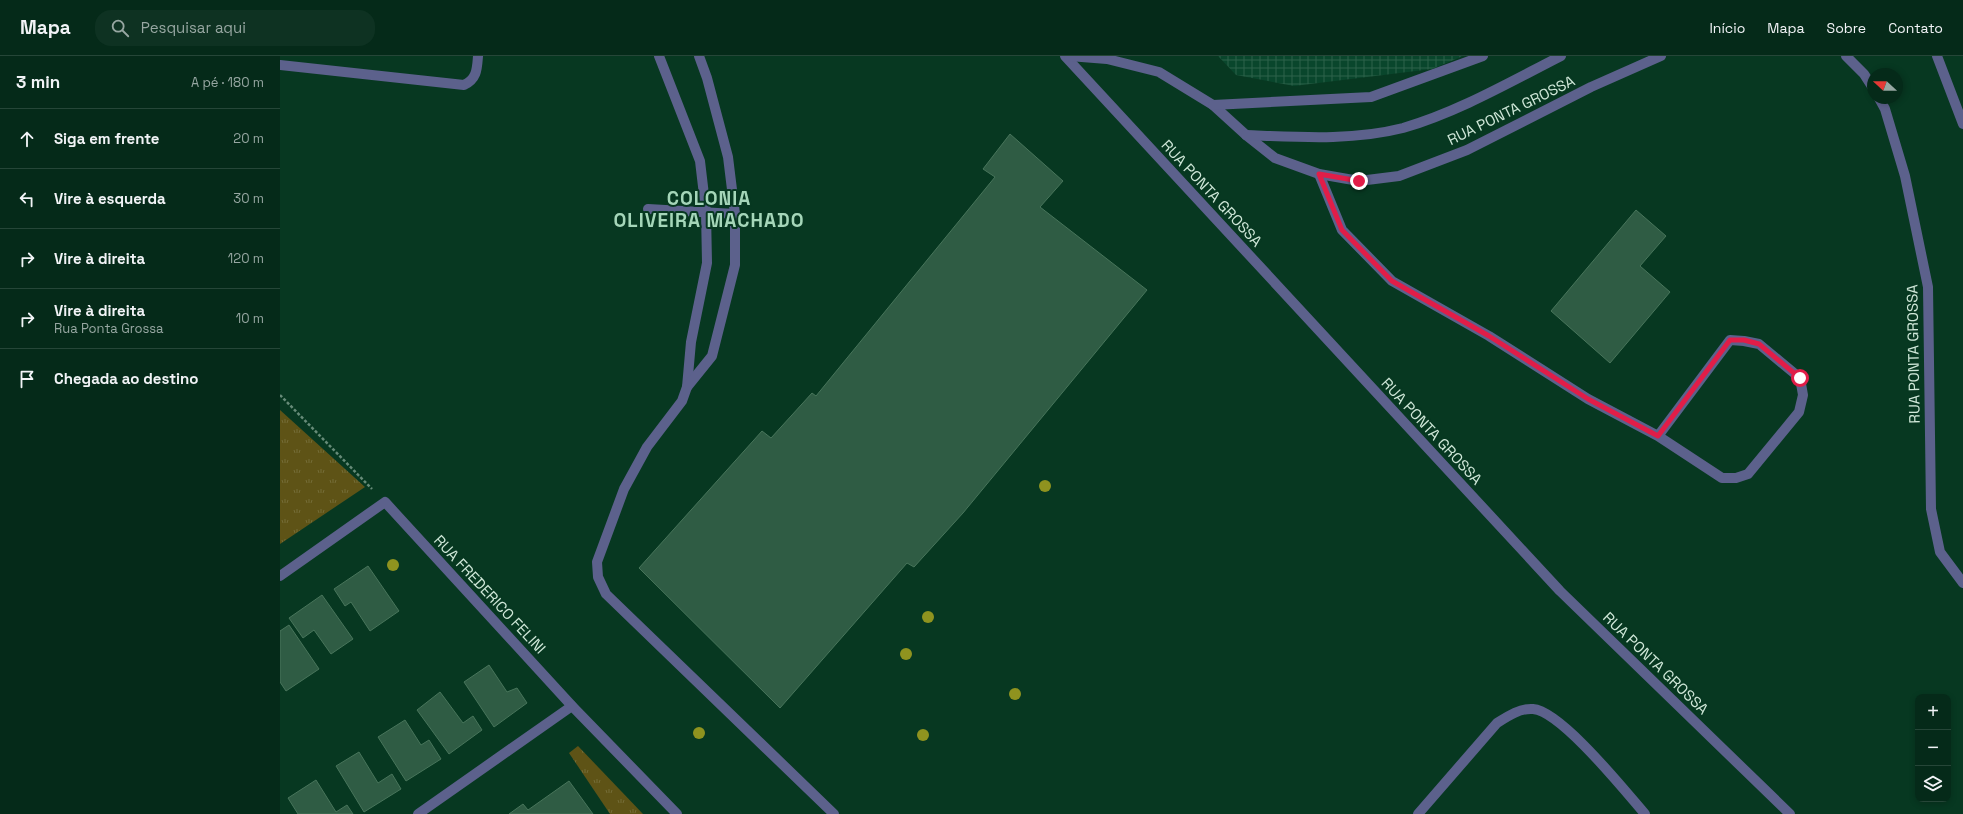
<!DOCTYPE html>
<html lang="pt">
<head>
<meta charset="utf-8">
<style>
  :root { --surface:#052a19; --page:#0e3222; --text:#f1f3f6; --muted:#97a7a2; --line:#264638 }
  body { margin:0; font-family:"Space Grotesk",sans-serif; background:var(--page); color:var(--text) }
  .controls { position:absolute; right:12px; bottom:12px; display:grid; overflow:hidden; border-radius:8px; box-shadow:0 2px 6px #0003 }
  .controls button { width:36px; height:36px; display:grid; place-items:center; padding:0; border:0; border-bottom:1px solid var(--line); background:var(--surface); color:var(--text); font:20px sans-serif }
  .compass { position:absolute; left:1587px; top:12px; width:36px; height:36px; border-radius:50%; background:var(--surface); box-shadow:0 2px 6px #0003; rotate:291deg }
  .stop { position:absolute; width:12px; height:12px; margin:-9px; border:3px solid #e11d48; border-radius:50%; background:#fff }
  .stop.end { background:#e11d48; border-color:#fff; box-shadow:0 1px 4px #0008 }
  .list { margin:0; padding:0; list-style:none }
  h2 { display:flex; justify-content:space-between; align-items:center; height:52px; margin:0; padding:0 16px; font-size:17px }
  h2 small { font-size:13px; font-weight:400; color:var(--muted) }
  .list li { display:grid; grid-template-columns:26px 1fr auto; gap:12px; align-items:center; box-sizing:border-box; height:60px; padding:0 16px; border-top:1px solid var(--line) }
  .list b { display:block; font-size:15px; white-space:nowrap }
  .list p { margin:0; font-size:13px; white-space:nowrap; color:var(--muted) }
  .list em { font-size:13px; font-style:normal; color:var(--muted) }
  .icon { flex:none; width:22px; height:22px; fill:none; stroke:currentColor; stroke-width:2; stroke-linecap:round; stroke-linejoin:round }
  .map { position:relative; flex:none; width:1683px; height:758px; overflow:hidden }
  header { display:flex; align-items:center; gap:24px; box-sizing:border-box; height:56px; padding:0 20px; background:var(--surface); border-bottom:1px solid var(--line) }
  header strong { font-size:19px }
  nav { display:flex; gap:22px; margin-inline-start:auto; font-size:14px }
  .search { width:280px; height:36px; background:var(--page); display:flex; align-items:center; gap:10px; box-sizing:border-box; padding:0 14px; border-radius:16px; color:var(--muted); font-size:15px }
  main { display:flex }
  aside { flex:1; background:var(--surface) }
  .map>svg:first-child { display:block }
</style>
</head>
<body>
<header>
<strong>Mapa</strong>
<div class="search"><svg class="icon" aria-label="search" viewBox="0 0 24 24"><circle cx="10" cy="10" r="6"/><path d="M15 15l6 6"/></svg>Pesquisar aqui</div>
<nav><a>Início</a><a>Mapa</a><a>Sobre</a><a>Contato</a></nav>
</header>
<main>
<aside>
<h2>3 min<small>A pé · 180 m</small></h2>
<ul class="list">
<li><svg class="icon" aria-label="ahead" viewBox="0 0 24 24"><path d="M12 20V5M6 11l6-6 6 6"/></svg><div><b>Siga em frente</b></div><em>20 m</em></li>
<li><svg class="icon" aria-label="left" viewBox="0 0 24 24"><path d="M17 20v-9H6M10 6l-5 5 5 5"/></svg><div><b>Vire à esquerda</b></div><em>30 m</em></li>
<li><svg class="icon" aria-label="right" viewBox="0 0 24 24"><path d="M7 20v-9h11M14 6l5 5-5 5"/></svg><div><b>Vire à direita</b></div><em>120 m</em></li>
<li><svg class="icon" aria-label="right" viewBox="0 0 24 24"><path d="M7 20v-9h11M14 6l5 5-5 5"/></svg><div><b>Vire à direita</b><p>Rua Ponta Grossa</p></div><em>10 m</em></li>
<li><svg class="icon" aria-label="arrive" viewBox="0 0 24 24"><path d="M6 21V4h12l-3 4 3 4H6"/></svg><div><b>Chegada ao destino</b></div></li>
</ul>
</aside>
<div class="map">
<svg width="1683" height="758" viewBox="0 0 1683 758">
  <defs>
    <pattern id="industrial-grid" width="8" height="8" patternUnits="userSpaceOnUse"><rect width="8" height="8" fill="#09462c"/><path d="M0 4h8M4 0v8" fill="none" stroke="#2c614a"/></pattern>
    <pattern id="grass-tufts" width="24" height="20" patternUnits="userSpaceOnUse"><rect width="24" height="20" fill="#5e5316"/><path d="M3 7l-1-3M5 7V3M7 7l1-3M15 17l-1-3M17 17v-4M19 17l1-3" fill="none" stroke="#746c37"/></pattern>
  </defs>
  <rect width="100%" height="100%" fill="#073821"/>
  <polygon fill="url(#industrial-grid)" points="938,0 1183,0 1152,13 1014,30 956,19"/>
  <g fill="url(#grass-tufts)">
    <polygon points="0,354 85,431 0,488"/>
    <polygon points="298,690 363,758 330,758 289,697"/>
  </g>
  <g fill="#2f5c44" stroke="#48755b">
    <polygon points="730,78 783,125 760,151 867,234 683,457 634,511 627,507 500,652 359,512 482,375 491,382 532,337 536,340 715,121 703,113"/>
    <polygon points="1356,154 1386,180 1360,210 1390,236 1330,307 1271,255"/>
    <polygon points="88,510 119,555 90,575 71,546 65,550 54,533"/>
    <polygon points="42,539 73,583 51,598 34,574 23,582 9,562"/>
    <polygon points="9,569 39,613 6,635 0,626 0,575"/>
    <polygon points="209,609 227,636 237,632 247,647 214,671 184,626"/>
    <polygon points="160,636 183,667 193,660 202,674 169,698 137,654"/>
    <polygon points="125,664 141,689 149,684 161,703 126,725 98,681"/>
    <polygon points="79,696 98,727 112,718 121,733 84,756 56,710"/>
    <polygon points="36,724 56,756 67,749 73,758 18,758 8,742"/>
    <polygon points="289,725 313,758 229,758 243,748 248,754"/>
  </g>
  <g fill="none" stroke-linecap="round" stroke-linejoin="round">
    <polyline stroke="#668b78" stroke-width="2.5" stroke-dasharray="3 2" stroke-linecap="butt" points="0,339 92,433"/>
    <g stroke="#5c618c" stroke-width="10">
      <polyline points="379,0 420,105 426,156 427,207 411,286 407,331"/>
      <polyline points="419,0 427,22 448,101 455,158 455,209 432,300 407,331 402,345 367,391 344,433 317,506 318,521 326,538 554,758"/>
      <polyline points="785,0 1280,535 1510,758"/>
      <polyline points="789,0 827,3 879,16 933,49 966,79 995,102 1039,118 1079,125 1119,120 1187,94 1311,31 1381,0"/>
      <polyline points="1566,0 1584,18 1593,32"/>
      <polyline points="1657,0 1683,68"/>
      <path d="M 0,9 L 184,29 C 197,23 197,13 198,0"/>
      <polyline points="1599,42 1605,53 1625,120 1648,231 1651,453 1660,496 1683,527"/>
      <polyline points="933,49 1091,41 1203,0"/>
      <path d="M 966,79 C 1018,81 1072,85 1123,72 C 1178,56 1230,26 1281,0"/>
      <polyline points="1039,118 1062,174 1112,225 1209,280 1308,343 1378,380 1442,422 1456,422 1468,418 1519,356 1523,339 1520,322 1479,288 1464,285 1450,284 1378,380"/>
      <polyline points="368,153 455,158"/>
      <polyline points="0,520 105,446 292,650 397,758"/>
      <polyline points="138,758 292,650"/>
      <path d="M 1138,758 L 1217,667 C 1228,660 1240,652 1253,653 C 1281,655 1345,735 1365,758"/>
    </g>
  </g>
  <g fill="#8f931f">
    <circle cx="765" cy="430" r="6"/>
    <circle cx="113" cy="509" r="6"/>
    <circle cx="648" cy="561" r="6"/>
    <circle cx="626" cy="598" r="6"/>
    <circle cx="735" cy="638" r="6"/>
    <circle cx="419" cy="677" r="6"/>
    <circle cx="643" cy="679" r="6"/>
  </g>
  <g fill="none" stroke-linecap="round" stroke-linejoin="round">
    <polyline stroke="#e11d48" stroke-width="5" points="1079,125 1039,118 1062,174 1112,225 1209,280 1308,343 1378,380 1450,284 1464,284 1479,288 1520,322"/>
  </g>
  <g text-anchor="middle" dominant-baseline="central" stroke-width="4" stroke-linejoin="round" paint-order="stroke">
    <g font-size="15" fill="#d0e8d9" stroke="#073821">
      <text transform="translate(1231 54) rotate(-26)">RUA PONTA GROSSA</text>
      <text transform="translate(932 137) rotate(47)">RUA PONTA GROSSA</text>
      <text transform="translate(1633 298) rotate(-91)">RUA PONTA GROSSA</text>
      <text transform="translate(1152 375) rotate(47)">RUA PONTA GROSSA</text>
      <text transform="translate(210 538) rotate(47)">RUA FREDERICO FELINI</text>
      <text transform="translate(1376 607) rotate(44)">RUA PONTA GROSSA</text>
    </g>
    <g font-size="19" font-weight="bold" letter-spacing="1" fill="#a5d6b9" stroke="#073821">
      <text x="429" y="142">COLONIA<tspan x="429" dy="22">OLIVEIRA MACHADO</tspan></text>
    </g>
  </g>
</svg>
<div class="controls">
<button>+</button>
<button>−</button>
<button><svg class="icon" aria-label="layers" viewBox="0 0 24 24"><path d="M12 4l9 5-9 5-9-5zM3 14l9 5 9-5"/></svg></button>
</div>
<svg class="compass" viewBox="-18 -18 36 36"><path d="M0-13l5 13h-10z" fill="#e53935"/><path d="M0 13l5-13h-10z" fill="#97a7a2"/></svg>
<div class="stop" style="left:1520px;top:322px"></div>
<div class="stop end" style="left:1079px;top:125px"></div>
</div>
</main>
</body>
</html>
